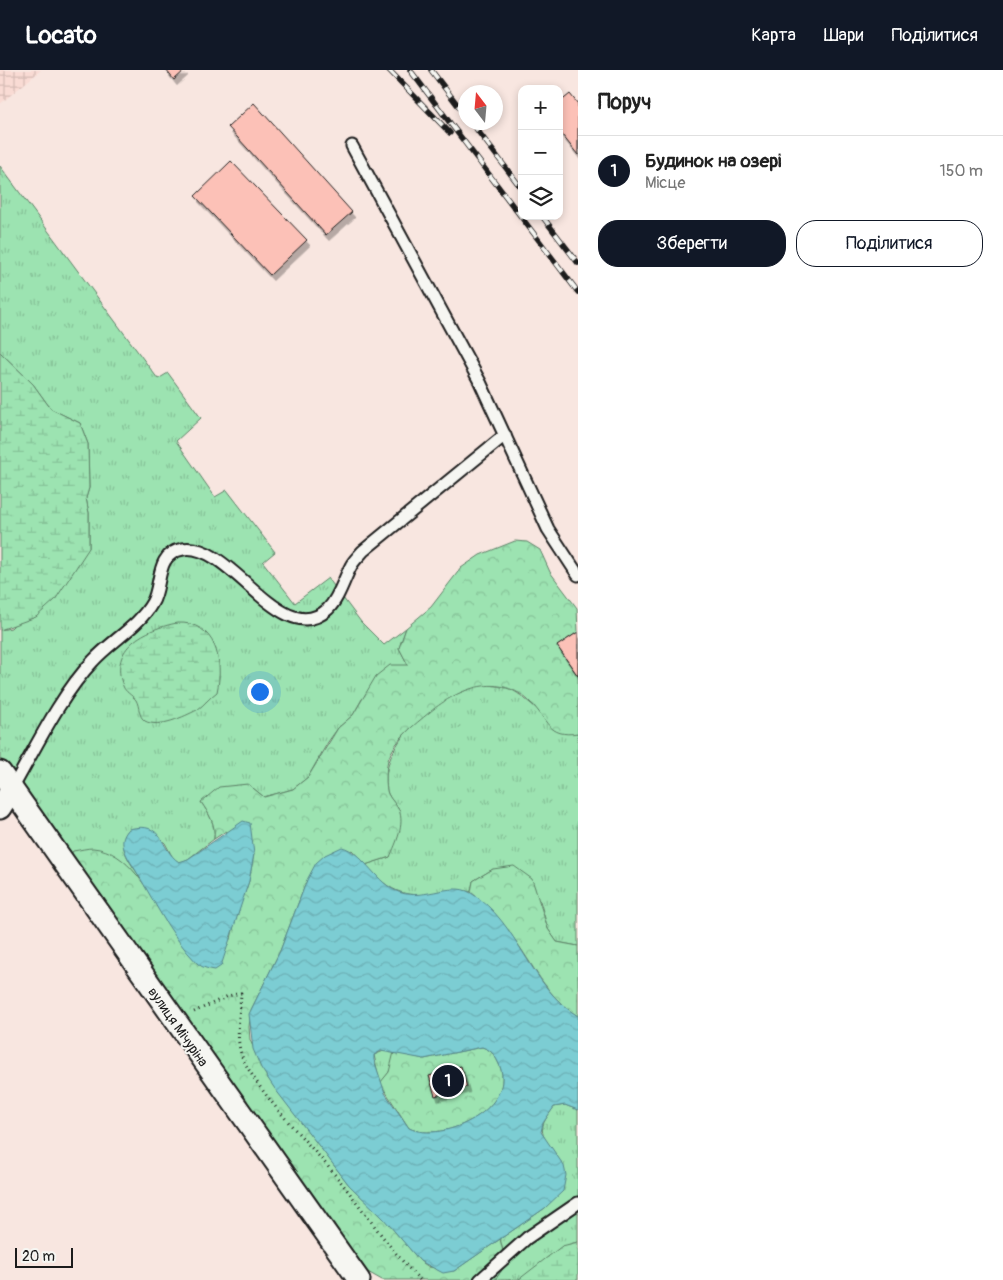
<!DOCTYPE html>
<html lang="uk">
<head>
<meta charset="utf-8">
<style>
  :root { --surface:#fff; --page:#f6f6f6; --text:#222; --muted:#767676; --line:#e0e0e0; --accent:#111827 }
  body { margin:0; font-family:Pangolin,sans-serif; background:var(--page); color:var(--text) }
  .controls { position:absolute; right:15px; top:15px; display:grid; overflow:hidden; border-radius:10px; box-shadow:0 2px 8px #0003 }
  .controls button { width:45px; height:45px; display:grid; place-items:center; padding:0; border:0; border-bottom:1px solid var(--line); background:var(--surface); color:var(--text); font:25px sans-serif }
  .compass { position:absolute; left:458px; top:15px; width:45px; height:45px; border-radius:50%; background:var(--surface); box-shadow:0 2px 8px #0003; rotate:344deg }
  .scale { position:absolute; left:15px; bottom:12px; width:58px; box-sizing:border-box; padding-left:5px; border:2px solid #1c1c1c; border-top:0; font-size:14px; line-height:18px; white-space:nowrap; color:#1c1c1c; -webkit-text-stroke:4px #f6f6f2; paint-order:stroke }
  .you { position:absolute; left:259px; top:621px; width:18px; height:18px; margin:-12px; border:4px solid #fff; border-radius:50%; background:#1a73e8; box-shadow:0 0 0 8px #1a73e833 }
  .badge { display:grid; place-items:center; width:32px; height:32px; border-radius:50%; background:var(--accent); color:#fff; font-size:16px; font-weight:700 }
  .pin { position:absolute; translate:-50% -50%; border:2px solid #fff; box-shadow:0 1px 5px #0006 }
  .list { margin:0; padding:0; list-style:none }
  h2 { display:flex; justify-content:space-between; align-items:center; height:65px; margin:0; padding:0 20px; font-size:21px }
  h2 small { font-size:16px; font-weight:400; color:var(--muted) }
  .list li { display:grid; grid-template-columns:32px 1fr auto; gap:15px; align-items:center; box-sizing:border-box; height:70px; padding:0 20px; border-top:1px solid var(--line) }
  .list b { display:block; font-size:19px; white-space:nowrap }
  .list p { margin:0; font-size:16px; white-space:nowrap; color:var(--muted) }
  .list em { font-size:16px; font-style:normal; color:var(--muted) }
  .actions { display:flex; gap:10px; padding:15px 20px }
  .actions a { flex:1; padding:11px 0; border:1px solid var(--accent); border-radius:20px; text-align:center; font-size:18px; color:var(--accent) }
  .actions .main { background:var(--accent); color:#fff }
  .icon { flex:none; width:28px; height:28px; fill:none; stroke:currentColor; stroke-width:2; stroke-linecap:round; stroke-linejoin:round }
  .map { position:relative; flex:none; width:578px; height:1210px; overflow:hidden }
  header { display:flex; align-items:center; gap:30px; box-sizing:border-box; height:70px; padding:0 25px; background:var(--accent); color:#fff }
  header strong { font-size:24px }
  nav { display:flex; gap:28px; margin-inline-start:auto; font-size:18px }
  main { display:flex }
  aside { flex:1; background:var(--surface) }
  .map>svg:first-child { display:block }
</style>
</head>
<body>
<header>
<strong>Locato</strong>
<nav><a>Карта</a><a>Шари</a><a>Поділитися</a></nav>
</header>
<main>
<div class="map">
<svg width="578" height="1210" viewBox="0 0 578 1210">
  <defs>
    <pattern id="industrial-grid" width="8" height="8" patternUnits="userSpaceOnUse" patternTransform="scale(1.25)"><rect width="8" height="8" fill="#f9dbd4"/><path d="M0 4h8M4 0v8" fill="none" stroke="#d5bbb5"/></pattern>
    <pattern id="grass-tufts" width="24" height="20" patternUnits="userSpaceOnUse" patternTransform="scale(1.25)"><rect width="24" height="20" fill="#9ce3b1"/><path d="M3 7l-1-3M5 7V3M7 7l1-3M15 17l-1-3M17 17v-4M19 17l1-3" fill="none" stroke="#86c298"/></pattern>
    <pattern id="forest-crowns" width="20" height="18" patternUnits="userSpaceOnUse" patternTransform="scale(1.25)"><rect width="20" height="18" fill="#9ce3b1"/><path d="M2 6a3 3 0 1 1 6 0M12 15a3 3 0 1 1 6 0" fill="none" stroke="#86c298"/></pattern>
    <pattern id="wetland-marsh" width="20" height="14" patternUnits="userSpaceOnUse" patternTransform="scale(1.25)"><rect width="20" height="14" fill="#9ce3b1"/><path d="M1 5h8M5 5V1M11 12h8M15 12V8" fill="none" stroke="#86c298"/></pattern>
    <pattern id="water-waves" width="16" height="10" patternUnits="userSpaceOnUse" patternTransform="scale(1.25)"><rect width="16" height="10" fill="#7ccdd3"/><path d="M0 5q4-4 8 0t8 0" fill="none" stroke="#6bafb5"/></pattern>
    <filter id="shadow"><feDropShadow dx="3" dy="5.5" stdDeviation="0" flood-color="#0004"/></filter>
  </defs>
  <rect width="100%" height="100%" fill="#f8e6e0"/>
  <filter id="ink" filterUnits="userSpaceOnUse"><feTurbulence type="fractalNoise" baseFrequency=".02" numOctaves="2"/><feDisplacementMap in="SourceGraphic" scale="10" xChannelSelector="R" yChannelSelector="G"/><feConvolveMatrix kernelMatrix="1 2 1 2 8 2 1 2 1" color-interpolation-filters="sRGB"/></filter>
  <g filter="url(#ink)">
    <polygon fill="url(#industrial-grid)" points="0,0 41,0 0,34"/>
    <g fill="url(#grass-tufts)" stroke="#5c8066">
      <path d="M 0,96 L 158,309 L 168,303 L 201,348 L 176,371 L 215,427 L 227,420 L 275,482 L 263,492 L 295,533 L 328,508 L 361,552 L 384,575 L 406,558 L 399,578 L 408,595 L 362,629 L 353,645 L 338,658 L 328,672 L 308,707 L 293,719 L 264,727 L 248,714 L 201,732 C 209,744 216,754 214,769 L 188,789 L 179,793 L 173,788 L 165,773 L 148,759 L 129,759 C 114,776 133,796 143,811 L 126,794 L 71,784 L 0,693 L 0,560 L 11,558 L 89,478 L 89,443 L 86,428 L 89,418 L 88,374 L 80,353 L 51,339 L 33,314 L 0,282 Z"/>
      <path d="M 483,614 C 492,616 505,616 514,621 C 530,630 559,663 578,663 L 578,876 L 557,872 L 548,859 L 540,831 L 493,799 L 473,811 L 471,822 C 459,819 448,820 436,823 C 403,829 388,820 365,795 L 390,787 L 400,741 C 396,736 389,728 387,721 C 379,680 420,642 454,625 C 463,621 473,618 483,614 Z"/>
      <path d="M 386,980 L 394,982 C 394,994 389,1005 380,1013 L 374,985 Z"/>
      <path d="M 565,1035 L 578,1040 L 578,1172 C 553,1176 540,1200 519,1209 C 513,1210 502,1210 495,1210 L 506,1194 L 500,1169 L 545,1138 L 554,1083 C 539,1062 538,1058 554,1037 Z"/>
    </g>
    <g fill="url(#forest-crowns)" stroke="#5c8066">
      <path d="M 515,471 L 527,472 L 540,480 L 550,502 L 577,538 L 578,562 L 557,576 L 578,606 L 578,663 C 547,668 548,649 531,633 C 500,601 459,618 430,642 C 413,656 395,669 388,690 C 386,697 385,717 388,724 C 391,730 396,734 399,740 C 405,755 396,773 390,787 L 365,795 L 352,780 L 307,810 L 280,881 L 251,940 L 249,957 L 250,970 L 267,1007 L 349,1115 L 384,1148 L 420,1191 L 429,1197 L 454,1201 L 500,1169 L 506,1194 L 495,1210 L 382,1210 L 359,1197 L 71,784 L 73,781 C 80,780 87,778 93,778 C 129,781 148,821 164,847 L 231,869 L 235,850 L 249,811 L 254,784 L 226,761 L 214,769 C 216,754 209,744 201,732 L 219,717 L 248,714 L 264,727 L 293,719 L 308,707 L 338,658 L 353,645 L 376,606 L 390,595 L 408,595 L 399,578 L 406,558 L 431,537 L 461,498 L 480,485 Z"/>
      <path d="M 514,796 L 532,809 L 548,859 L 557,872 L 578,876 L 578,946 C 549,929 536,900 517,873 C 504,854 489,837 471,822 L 473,811 L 493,799 Z"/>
      <path d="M 482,977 C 491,980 494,984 498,992 C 521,1036 444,1075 409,1058 L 380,1013 L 389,1002 L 394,982 L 424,989 Z"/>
    </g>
    <g fill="url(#wetland-marsh)" stroke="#5c8066">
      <polygon points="0,282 33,314 51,339 80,353 88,374 89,418 86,428 89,443 89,478 55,530 36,547 0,560"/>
      <path d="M 177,553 C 216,551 224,591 217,622 C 210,627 204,635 197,640 C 185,646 159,659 145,651 C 138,646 140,637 136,630 C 132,625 125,622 123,616 C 108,577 146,559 177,553 Z"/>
      <polygon points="578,1172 578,1210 518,1210 562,1176"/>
    </g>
    <g fill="url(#water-waves)" stroke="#56868a" fill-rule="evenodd">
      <path d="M 243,751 L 250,753 L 254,784 L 249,811 L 221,896 L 215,900 C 209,899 203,898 198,894 C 168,864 150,822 128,788 C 122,776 120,769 129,759 C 165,750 159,779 179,792 L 188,789 Z"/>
      <path d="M 342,777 C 362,782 374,809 394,820 C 421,834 450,810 471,823 C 519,852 530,918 578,946 L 578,1040 L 565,1035 L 554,1037 L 543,1053 L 541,1062 L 564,1096 L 566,1105 L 563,1121 L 545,1138 L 454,1201 L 443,1203 L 420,1191 L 383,1148 L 349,1115 L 275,1019 L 261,998 L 253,979 L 249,944 L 280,881 L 307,810 L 316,793 L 325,785 ZM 482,977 C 491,980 494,984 498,992 C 521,1036 443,1075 409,1058 L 385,1023 L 374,990 L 374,985 L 381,981 L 424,989 Z"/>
    </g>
    <g fill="#fcc1b7" stroke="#1c1c1c" filter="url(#shadow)">
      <polygon points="166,0 185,0 174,10"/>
      <polygon points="570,24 578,34 578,85 559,61 559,33"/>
      <polygon points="254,33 352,142 326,165 228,57"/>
      <polygon points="231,91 307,170 270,205 195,126"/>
      <polygon points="578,562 578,606 557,576"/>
      <polygon points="461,996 467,1017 435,1026 429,1006"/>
    </g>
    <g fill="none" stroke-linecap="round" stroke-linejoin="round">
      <defs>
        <g id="service">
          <polyline points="352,76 480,312 548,459 578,505"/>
          <path d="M 12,719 C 36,677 60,626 93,591 C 111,571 139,556 152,533 C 163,515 154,484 183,479 C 231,471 282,582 328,539 C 339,528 344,509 351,496 C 354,490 359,486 363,481 L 505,365"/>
          <polyline points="480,1210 527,1168 578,1133"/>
        </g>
        <g id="minor">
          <polyline points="0,702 359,1210"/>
          <polyline points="0,738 12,719"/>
        </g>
      </defs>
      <use href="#service" stroke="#1c1c1c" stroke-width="15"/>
      <use href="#minor" stroke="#1c1c1c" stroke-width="25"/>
      <path stroke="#1c1c1c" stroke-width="3" stroke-dasharray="1 4" stroke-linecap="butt" d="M 194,942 L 228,926 L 241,923 C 240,943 234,972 244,991 C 264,1030 308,1072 336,1106 C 364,1140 389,1179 420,1210"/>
      <use href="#service" stroke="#f6f6f2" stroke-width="11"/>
      <use href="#minor" stroke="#f6f6f2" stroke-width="21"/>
      <defs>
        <g id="rail">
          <polyline points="389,0 450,63"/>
          <polyline points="410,0 578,222"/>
          <polyline points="431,0 466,46"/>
          <polyline points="471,52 522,119"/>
          <polyline points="542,146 578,193"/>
        </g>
      </defs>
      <use href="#rail" stroke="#1c1c1c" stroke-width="5.5"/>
      <use href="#rail" stroke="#f6f6f2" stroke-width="4" stroke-dasharray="11" stroke-linecap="butt"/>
    </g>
  </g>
  <g text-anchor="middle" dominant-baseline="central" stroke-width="4" stroke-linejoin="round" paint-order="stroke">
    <g font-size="14" fill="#1c1c1c" stroke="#f6f6f2">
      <text transform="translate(178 957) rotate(55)">вулиця Мічуріна</text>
    </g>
  </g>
</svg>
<div class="controls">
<button>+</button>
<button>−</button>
<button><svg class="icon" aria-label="layers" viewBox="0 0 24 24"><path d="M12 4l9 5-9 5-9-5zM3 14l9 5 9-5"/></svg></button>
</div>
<svg class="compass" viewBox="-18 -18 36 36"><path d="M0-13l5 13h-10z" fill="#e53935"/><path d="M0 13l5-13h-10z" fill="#767676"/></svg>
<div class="scale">20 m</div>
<div class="you"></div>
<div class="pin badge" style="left:448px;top:1011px">1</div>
</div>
<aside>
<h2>Поруч<small></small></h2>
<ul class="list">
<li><span class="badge">1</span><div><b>Будинок на озері</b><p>Місце</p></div><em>150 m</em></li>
</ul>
<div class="actions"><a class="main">Зберегти</a><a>Поділитися</a></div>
</aside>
</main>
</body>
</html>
